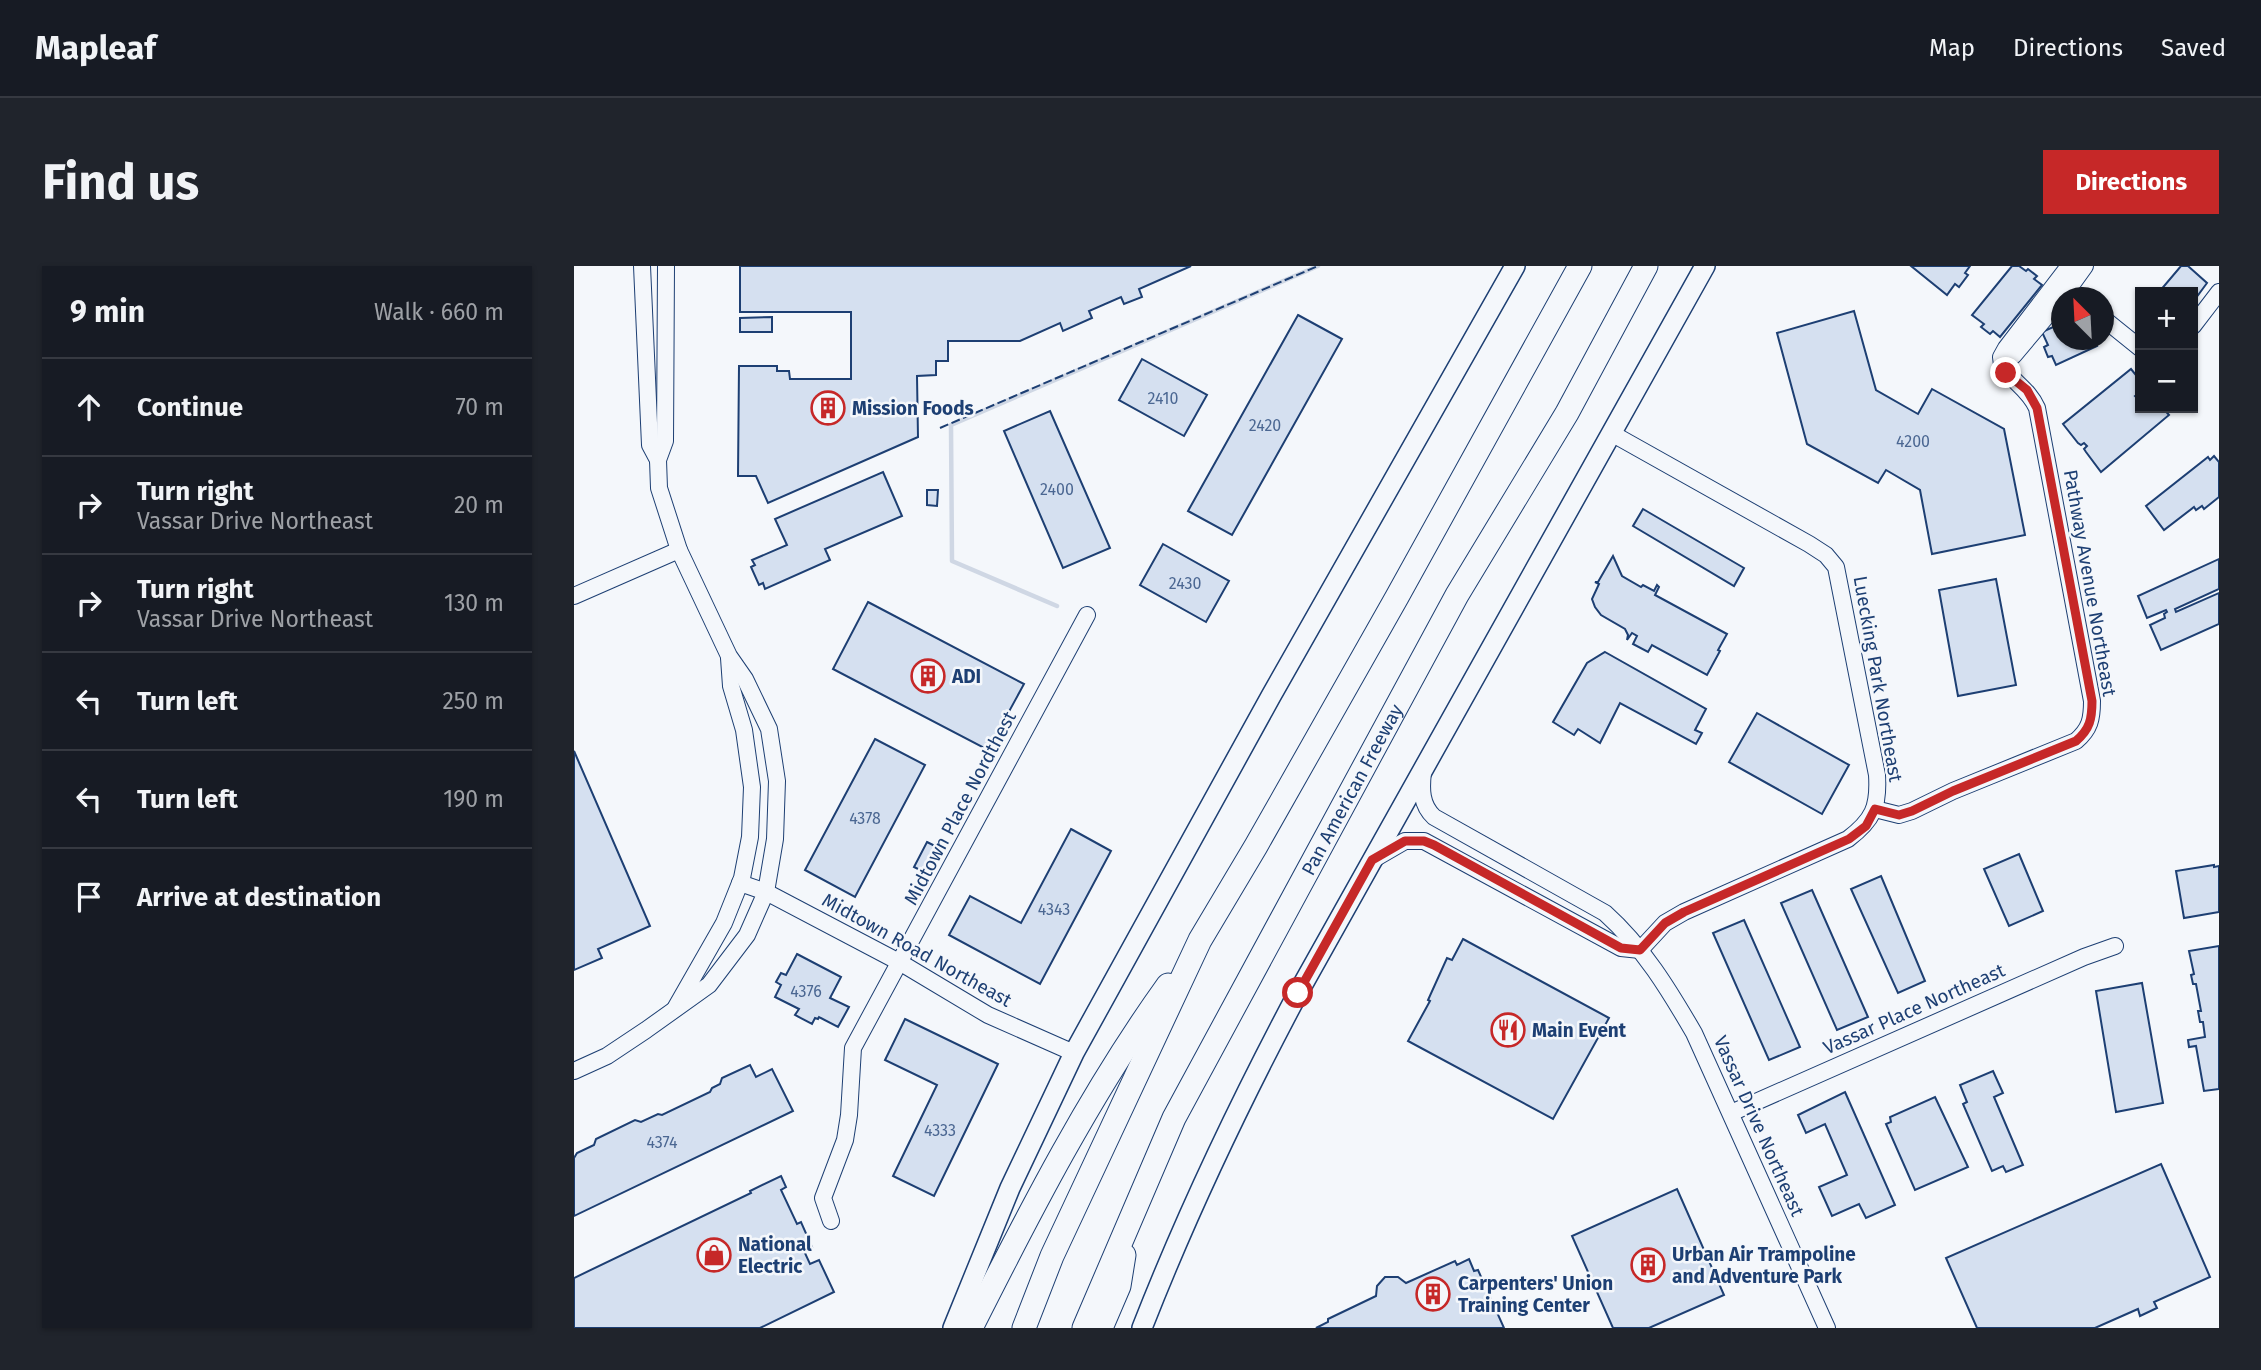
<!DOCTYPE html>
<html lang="en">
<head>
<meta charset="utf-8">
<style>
  :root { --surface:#171b24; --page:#20242c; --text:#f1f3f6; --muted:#9ea1a6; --line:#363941; --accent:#c62828 }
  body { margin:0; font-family:"Fira Sans",sans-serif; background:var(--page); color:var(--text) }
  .controls { position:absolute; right:21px; top:21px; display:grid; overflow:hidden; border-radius:0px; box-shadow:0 2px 5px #0004 }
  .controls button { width:63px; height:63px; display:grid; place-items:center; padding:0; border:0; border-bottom:2px solid var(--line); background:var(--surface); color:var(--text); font:35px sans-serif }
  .compass { position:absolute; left:1477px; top:21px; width:63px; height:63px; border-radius:50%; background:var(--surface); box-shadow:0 2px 5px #0004; rotate:336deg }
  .stop { position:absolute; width:21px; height:21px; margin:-16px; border:5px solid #c62828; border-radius:50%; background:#fff }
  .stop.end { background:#c62828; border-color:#fff; box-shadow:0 2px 7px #0008 }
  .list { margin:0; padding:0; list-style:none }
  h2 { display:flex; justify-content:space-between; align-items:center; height:91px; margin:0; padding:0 28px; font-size:30px }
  h2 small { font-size:23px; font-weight:400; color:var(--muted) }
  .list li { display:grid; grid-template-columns:46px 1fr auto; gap:21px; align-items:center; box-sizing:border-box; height:98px; padding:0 28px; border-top:2px solid var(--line) }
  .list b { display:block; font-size:26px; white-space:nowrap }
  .list p { margin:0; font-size:23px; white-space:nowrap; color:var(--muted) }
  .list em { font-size:23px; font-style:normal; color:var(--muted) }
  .icon { flex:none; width:38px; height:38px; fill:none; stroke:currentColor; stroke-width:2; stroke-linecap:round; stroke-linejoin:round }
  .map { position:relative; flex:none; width:1645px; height:1062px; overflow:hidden; border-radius:0px }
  header { display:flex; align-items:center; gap:42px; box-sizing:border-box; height:98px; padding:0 35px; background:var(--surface); border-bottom:2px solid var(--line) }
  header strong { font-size:33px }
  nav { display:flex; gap:38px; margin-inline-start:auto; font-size:24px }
  .intro { display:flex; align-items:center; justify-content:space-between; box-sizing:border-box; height:168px; padding:0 42px }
  h1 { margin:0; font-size:49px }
  .button { padding:18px 32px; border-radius:0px; background:var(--accent); color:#fff; font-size:24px; font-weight:700 }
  main { display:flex; gap:42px; padding:0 42px }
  aside { flex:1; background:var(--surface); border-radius:0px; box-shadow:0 2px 5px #0004 }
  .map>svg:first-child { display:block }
</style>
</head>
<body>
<header>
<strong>Mapleaf</strong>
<nav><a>Map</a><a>Directions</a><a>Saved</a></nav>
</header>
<div class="intro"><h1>Find us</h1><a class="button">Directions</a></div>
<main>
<aside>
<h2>9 min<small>Walk · 660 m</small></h2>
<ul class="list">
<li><svg class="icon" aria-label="ahead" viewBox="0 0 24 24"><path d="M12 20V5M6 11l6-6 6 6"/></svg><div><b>Continue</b></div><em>70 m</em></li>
<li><svg class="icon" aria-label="right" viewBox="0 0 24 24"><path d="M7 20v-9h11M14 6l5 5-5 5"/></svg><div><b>Turn right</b><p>Vassar Drive Northeast</p></div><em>20 m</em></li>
<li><svg class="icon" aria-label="right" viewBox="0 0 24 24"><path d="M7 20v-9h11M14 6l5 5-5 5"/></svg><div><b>Turn right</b><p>Vassar Drive Northeast</p></div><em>130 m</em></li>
<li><svg class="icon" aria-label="left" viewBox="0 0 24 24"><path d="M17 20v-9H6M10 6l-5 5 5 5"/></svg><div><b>Turn left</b></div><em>250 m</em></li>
<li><svg class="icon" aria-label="left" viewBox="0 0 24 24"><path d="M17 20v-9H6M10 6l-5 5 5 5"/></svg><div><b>Turn left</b></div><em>190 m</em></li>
<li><svg class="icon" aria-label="arrive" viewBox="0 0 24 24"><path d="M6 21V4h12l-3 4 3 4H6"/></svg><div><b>Arrive at destination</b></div></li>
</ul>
</aside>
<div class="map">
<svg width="1645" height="1062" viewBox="0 0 1645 1062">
  <rect width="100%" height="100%" fill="#f4f7fb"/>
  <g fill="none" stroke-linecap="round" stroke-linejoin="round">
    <polyline stroke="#cfd7e4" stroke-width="4.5" points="483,340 378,295 377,159 744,0"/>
  </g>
  <g fill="#d5e0f0" stroke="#1d3f73" stroke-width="2">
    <polygon points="166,0 617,0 565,23 568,31 550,38 547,31 515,45 518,52 489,65 486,57 446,75 374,75 374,95 362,95 362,109 343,110 344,171 194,237 182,210 164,210 165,100 203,100 203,105 215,105 216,113 277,113 277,46 166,46"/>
    <polygon points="1337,0 1396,0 1391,7 1394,9 1385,21 1381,18 1373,29"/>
    <polygon points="1438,0 1445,0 1452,5 1454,3 1463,10 1460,13 1468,19 1426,71 1419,65 1416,68 1407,61 1410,58 1398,49"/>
    <polygon points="1607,0 1614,0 1633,17 1619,36 1619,26 1585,26"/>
    <polygon points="1280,45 1302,124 1344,148 1358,123 1430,163 1451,269 1358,288 1346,224 1312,204 1304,217 1233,178 1203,67"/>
    <polygon points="724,49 768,73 658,269 614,245"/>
    <polygon points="198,51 198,66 166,66 166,52"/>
    <polygon points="1488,57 1488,74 1520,74 1523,80 1482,99 1478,90 1474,91 1470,81 1474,79 1468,66"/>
    <polygon points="568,93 633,129 610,170 545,134"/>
    <polygon points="1557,103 1566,114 1566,126 1561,130 1563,132 1566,130 1566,142 1589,142 1595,149 1527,206 1512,186 1510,183 1513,180 1510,177 1507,179 1504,177 1489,158"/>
    <polygon points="476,145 536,282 489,302 430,165"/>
    <polygon points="1640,190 1645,196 1645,231 1630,243 1628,240 1622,244 1620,241 1590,264 1572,240 1634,191 1636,194"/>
    <polygon points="309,206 328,250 251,283 256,294 191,323 189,317 185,319 177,301 181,299 178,294 213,279 201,253"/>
    <polygon points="353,224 364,224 363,240 353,239"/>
    <polygon points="1069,243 1170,302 1160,320 1059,260"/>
    <polygon points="589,278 655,315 632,356 566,319"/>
    <polygon points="1039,290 1048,310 1067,321 1069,319 1080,325 1083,319 1085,321 1081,329 1153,368 1144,384 1146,385 1133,409 1078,379 1074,386 1059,378 1063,370 1058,367 1053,374 1054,369 1051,363 1027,349 1021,341 1018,333 1025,318 1021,316 1024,316"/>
    <polygon points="1645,293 1645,323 1601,343 1602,346 1645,327 1645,358 1587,384 1576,359 1591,352 1590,348 1593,346 1592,344 1573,352 1564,330"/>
    <polygon points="1422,313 1442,419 1384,430 1365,324"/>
    <polygon points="294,336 450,418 414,484 259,403"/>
    <polygon points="1031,386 1132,443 1121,464 1128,467 1122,478 1046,437 1026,477 1004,463 1000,469 979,456 1013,397"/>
    <polygon points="1183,447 1275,499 1248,548 1155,496"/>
    <polygon points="301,473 351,499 281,631 231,604"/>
    <polygon points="0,485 76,660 24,683 28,692 0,704"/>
    <polygon points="497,563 537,585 466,718 375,669 396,630 447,657"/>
    <polygon points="353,576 367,583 354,608 340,601"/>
    <polygon points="1445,588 1469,645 1435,660 1410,603"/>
    <polygon points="1640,599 1640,601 1645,600 1645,646 1610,652 1602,605"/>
    <polygon points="1307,610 1351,715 1324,727 1277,623"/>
    <polygon points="1238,624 1294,751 1263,764 1207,637"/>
    <polygon points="1170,654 1226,781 1195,794 1139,667"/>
    <polygon points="889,673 1035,752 979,853 834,775 856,735 854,734 873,692 878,694"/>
    <polygon points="1645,680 1645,823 1630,825 1622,780 1615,781 1614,774 1631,771 1629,756 1626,756 1624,745 1627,745 1622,718 1619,718 1617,709 1620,708 1615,685"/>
    <polygon points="223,688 267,711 256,732 275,741 264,761 245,751 244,753 241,752 238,758 221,749 225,743 201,731 207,719 202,716 207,707 212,709"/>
    <polygon points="1568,717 1589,837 1542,846 1522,725"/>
    <polygon points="331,753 424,798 360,930 319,910 363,819 311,794"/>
    <polygon points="176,799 182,811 198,803 219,845 0,950 0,892 3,887 20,879 22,873 61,854 67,856 84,848 88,849 136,826 138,822 146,818 148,812"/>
    <polygon points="1419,805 1429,827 1420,831 1449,899 1432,906 1429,900 1418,905 1389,838 1393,836 1386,819"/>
    <polygon points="1271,826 1321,939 1292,952 1285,938 1258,950 1245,921 1273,909 1251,858 1232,867 1224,849"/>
    <polygon points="1361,831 1394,901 1341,924 1312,858 1317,856 1316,851"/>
    <polygon points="1587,898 1636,1011 1580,1036 1583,1042 1566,1050 1564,1043 1521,1062 1403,1062 1372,992"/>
    <polygon points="207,910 212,921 207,924 223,958 227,956 238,981 230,985 236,998 245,994 260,1026 186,1062 0,1062 0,1012 177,927 176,925"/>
    <polygon points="1103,923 1150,1029 1075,1062 1039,1062 998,970"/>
    <polygon points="895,993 900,1005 904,1004 930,1062 742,1062 754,1056 754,1053 802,1030 803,1020 811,1011 824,1011 832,1017 881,995 883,999"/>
  </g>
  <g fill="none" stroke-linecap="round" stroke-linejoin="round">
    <defs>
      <g id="minor">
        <polyline points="68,0 76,179 84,194"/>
        <polyline points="1488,32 1511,0"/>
        <polyline points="1530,53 1566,82"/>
        <polyline points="1619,60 1645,26"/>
        <polyline points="1428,99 1427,91 1432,82 1495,0"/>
        <polyline points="1428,99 1440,89 1488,32"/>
        <path d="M 1037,167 L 1235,278 L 1252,289 L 1262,301 L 1303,509 C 1305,541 1299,554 1274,573 L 1110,646 L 1091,657 L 1066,684"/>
        <polyline points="0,330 105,284"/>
        <path d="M 849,506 C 847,523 847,539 860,551 L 1031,647 C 1069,681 1095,724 1120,767 L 1253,1062"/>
        <path d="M 1301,543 L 1325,549 L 1338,545 L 1379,525 L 1502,475 C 1516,463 1518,453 1518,435 L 1463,142 C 1454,122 1438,116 1428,99"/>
        <polyline points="800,593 831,575 850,575 1047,682 1066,684"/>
        <polyline points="166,617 192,626 327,697 414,749 500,787"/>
        <polyline points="102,741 150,657 168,612 176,571 178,521 170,464 157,420 155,392"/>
        <polyline points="0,805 33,790 72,764 135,719 173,669 192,626 201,573 203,515 195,463 171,413 155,390 105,284 85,222 84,194 91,175 92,0"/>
        <polyline points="1157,847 1510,691 1541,680"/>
        <polyline points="257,955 249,932 271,874 275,849 279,782 513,349"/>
      </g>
      <g id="major">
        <polyline points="379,1062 436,922 500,787 697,430 941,0"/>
        <path d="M 568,1062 C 613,947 666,836 724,727 L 1131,0"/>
      </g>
      <g id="highway">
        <path d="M 397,1062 C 456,945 517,826 594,719"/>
        <polyline points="450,1062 478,990 626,674 682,580 823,331 1006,0"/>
        <path id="s1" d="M 510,1062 L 600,852 L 883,329 L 993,147 L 1072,0"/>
        <polyline points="527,1062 545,1020 550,989"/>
      </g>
    </defs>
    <use href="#minor" stroke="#1d3f73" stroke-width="18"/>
    <use href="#major" stroke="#1d3f73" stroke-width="22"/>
    <use href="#highway" stroke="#1d3f73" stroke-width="25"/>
    <use href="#minor" stroke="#f4f7fb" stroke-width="16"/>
    <use href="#major" stroke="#f4f7fb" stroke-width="19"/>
    <use href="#highway" stroke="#f4f7fb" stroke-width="23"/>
    <polyline stroke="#1d3f73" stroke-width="2" stroke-dasharray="9 3.5" stroke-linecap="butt" points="366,162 744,0"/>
  </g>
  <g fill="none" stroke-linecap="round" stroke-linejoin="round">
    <path stroke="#c62828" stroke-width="9" d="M 724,727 L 798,594 L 831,575 L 850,575 L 860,579 L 1047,682 L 1066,684 L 1091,657 L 1110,646 L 1275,573 L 1292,560 L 1301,543 L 1325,549 L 1338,545 L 1379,525 L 1502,475 C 1516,463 1518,453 1518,435 L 1463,142 L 1453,124 L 1432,107"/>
  </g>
  <defs>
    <symbol id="building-ring" viewBox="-11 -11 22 22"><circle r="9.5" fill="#f4f7fb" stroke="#c62828" stroke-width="1.5"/><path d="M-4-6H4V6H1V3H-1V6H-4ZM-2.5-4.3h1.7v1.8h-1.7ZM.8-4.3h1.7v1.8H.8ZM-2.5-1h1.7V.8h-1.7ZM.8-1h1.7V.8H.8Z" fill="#c62828"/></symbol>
    <symbol id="restaurant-ring" viewBox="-11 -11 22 22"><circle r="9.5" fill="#f4f7fb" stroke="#c62828" stroke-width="1.5"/><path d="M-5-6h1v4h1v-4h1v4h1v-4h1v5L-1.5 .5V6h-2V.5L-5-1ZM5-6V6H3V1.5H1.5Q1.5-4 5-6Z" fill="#c62828"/></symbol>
    <symbol id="shop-ring" viewBox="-11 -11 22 22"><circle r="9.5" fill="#f4f7fb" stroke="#c62828" stroke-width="1.5"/><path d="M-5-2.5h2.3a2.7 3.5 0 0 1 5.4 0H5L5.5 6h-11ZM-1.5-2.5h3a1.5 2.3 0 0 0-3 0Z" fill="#c62828"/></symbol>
  </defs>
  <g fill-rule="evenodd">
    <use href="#building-ring" x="235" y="123" width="38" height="38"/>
    <use href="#building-ring" x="335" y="391" width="38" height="38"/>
    <use href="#restaurant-ring" x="915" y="745" width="38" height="38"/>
    <use href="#shop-ring" x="121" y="970" width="38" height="38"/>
    <use href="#building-ring" x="1055" y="980" width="38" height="38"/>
    <use href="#building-ring" x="840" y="1009" width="38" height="38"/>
  </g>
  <g text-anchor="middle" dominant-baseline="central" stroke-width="5" stroke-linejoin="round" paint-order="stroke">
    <g font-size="16" fill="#4b6792">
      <text x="589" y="132">2410</text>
      <text x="691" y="159">2420</text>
      <text x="1339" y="175">4200</text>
      <text x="483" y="223">2400</text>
      <text x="611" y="317">2430</text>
      <text x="291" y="552">4378</text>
      <text x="480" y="643">4343</text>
      <text x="232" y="725">4376</text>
      <text x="366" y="864">4333</text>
      <text x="88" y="876">4374</text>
    </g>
    <g font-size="19" font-weight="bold" fill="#1d3f73" stroke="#f4f7fb" text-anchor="start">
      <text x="278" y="142">Mission Foods</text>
      <text x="378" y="410">ADI</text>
      <text x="958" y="764">Main Event</text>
      <text x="164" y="978">National<tspan x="164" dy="22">Electric</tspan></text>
      <text x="1098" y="988">Urban Air Trampoline<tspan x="1098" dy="22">and Adventure Park</tspan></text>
      <text x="884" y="1017">Carpenters' Union<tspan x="884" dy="22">Training Center</tspan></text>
    </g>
    <g font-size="19" fill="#1d3f73" stroke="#f4f7fb">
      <text transform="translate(1516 317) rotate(80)">Pathway Avenue Northeast</text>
      <text transform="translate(1304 413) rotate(80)">Luecking Park Northeast</text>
      <text stroke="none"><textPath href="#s1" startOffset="602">Pan American Freeway</textPath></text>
      <text transform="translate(386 542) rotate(-62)">Midtown Place Nordthest</text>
      <text transform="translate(343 684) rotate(29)">Midtown Road Northeast</text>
      <text transform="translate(1340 743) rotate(-24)">Vassar Place Northeast</text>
      <text transform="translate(1185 860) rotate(66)">Vassar Drive Northeast</text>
    </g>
  </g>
</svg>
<div class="controls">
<button>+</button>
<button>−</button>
</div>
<svg class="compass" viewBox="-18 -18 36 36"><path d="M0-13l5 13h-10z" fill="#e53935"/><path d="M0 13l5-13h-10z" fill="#9ea1a6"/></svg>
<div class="stop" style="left:724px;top:727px"></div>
<div class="stop end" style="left:1432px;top:107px"></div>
</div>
</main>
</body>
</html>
